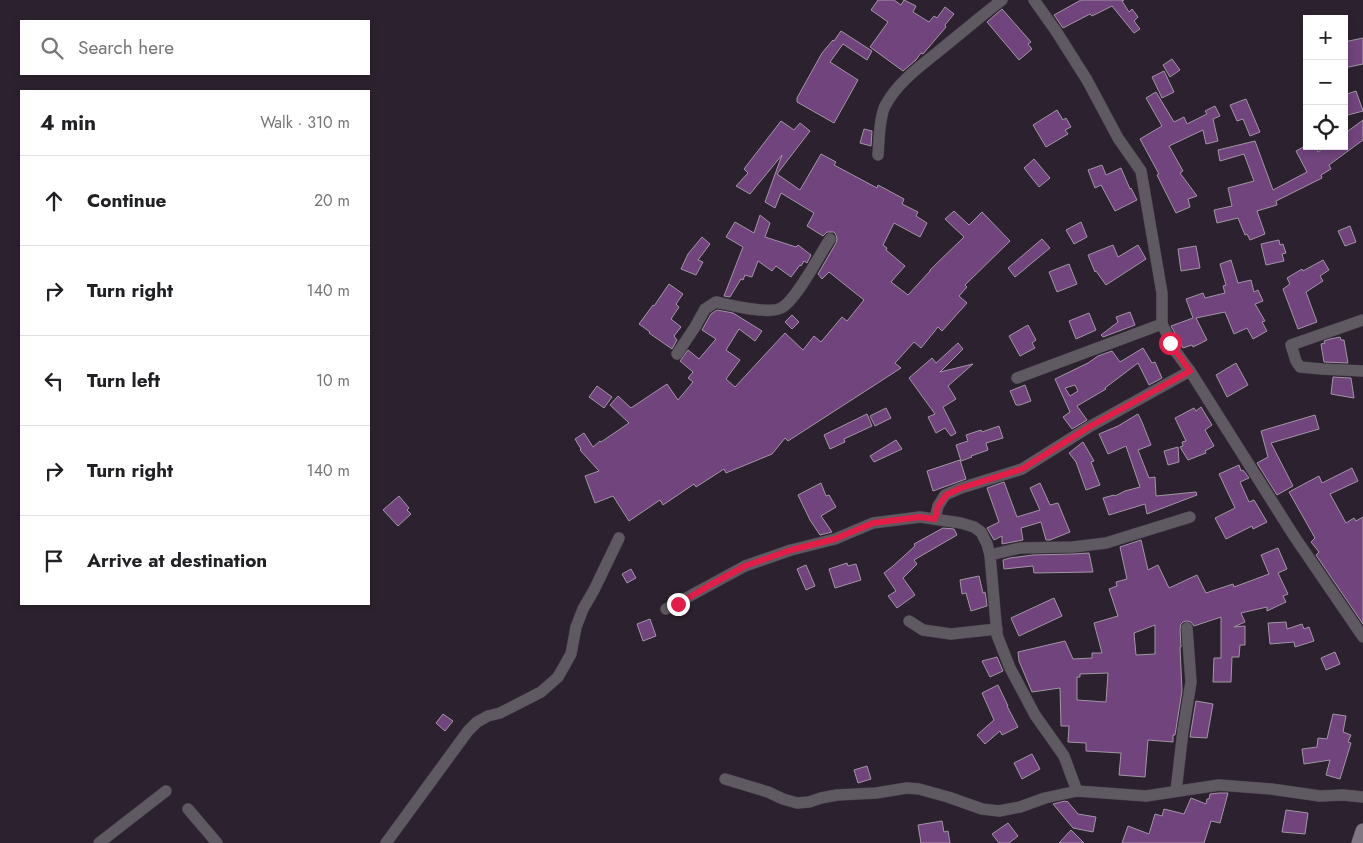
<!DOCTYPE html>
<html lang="en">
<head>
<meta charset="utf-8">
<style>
  :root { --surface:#fff; --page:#f2f2f2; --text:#202124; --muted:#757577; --line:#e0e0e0 }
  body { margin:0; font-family:Jost,sans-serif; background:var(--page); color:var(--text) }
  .controls { position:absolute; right:15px; top:15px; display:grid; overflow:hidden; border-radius:0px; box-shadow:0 2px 8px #0003 }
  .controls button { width:45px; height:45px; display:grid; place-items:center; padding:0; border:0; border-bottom:1px solid var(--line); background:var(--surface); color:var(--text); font:25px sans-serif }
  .stop { position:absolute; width:15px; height:15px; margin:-11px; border:4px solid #e11d48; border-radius:50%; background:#fff }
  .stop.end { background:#e11d48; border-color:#fff; box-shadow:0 1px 5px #0008 }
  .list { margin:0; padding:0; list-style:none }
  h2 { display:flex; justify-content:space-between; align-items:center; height:65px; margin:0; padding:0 20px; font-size:21px }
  h2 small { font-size:16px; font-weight:400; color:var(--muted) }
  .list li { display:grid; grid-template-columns:32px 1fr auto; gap:15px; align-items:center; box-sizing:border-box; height:90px; padding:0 20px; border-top:1px solid var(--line) }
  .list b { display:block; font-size:19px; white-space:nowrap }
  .list em { font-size:16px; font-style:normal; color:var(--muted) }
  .icon { flex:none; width:28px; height:28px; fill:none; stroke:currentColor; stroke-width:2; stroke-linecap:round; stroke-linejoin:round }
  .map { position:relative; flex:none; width:1363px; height:843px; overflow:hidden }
  .search { position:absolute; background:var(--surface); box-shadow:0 2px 8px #0003; left:20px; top:20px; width:350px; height:55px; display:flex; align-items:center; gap:12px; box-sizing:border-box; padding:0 18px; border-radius:0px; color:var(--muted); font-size:19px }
  .panel { position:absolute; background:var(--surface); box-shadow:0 2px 8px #0003; left:20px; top:90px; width:350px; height:515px; border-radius:0px }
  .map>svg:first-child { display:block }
</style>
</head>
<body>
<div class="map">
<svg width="1363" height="843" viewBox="0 0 1363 843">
  <rect width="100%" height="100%" fill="#2c222f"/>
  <g fill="#71447d" stroke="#a295a5" fill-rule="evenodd">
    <polygon points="878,0 894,0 901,5 904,0 916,6 913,12 929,22 934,16 937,18 945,7 954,14 945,25 946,27 923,54 921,53 916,60 903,71 870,47 888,22 871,10"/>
    <polygon points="1081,0 1124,0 1122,1 1129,12 1132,9 1138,17 1134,21 1140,29 1134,33 1112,6 1092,16 1090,14 1063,28 1054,15"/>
    <polygon points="1002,9 1031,42 1028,44 1032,49 1019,60 987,22"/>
    <polygon points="841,31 872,51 867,60 843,44 830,62 858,80 834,123 797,102 797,98 822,53 833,40 834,41"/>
    <polygon points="1363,38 1363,64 1344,68 1344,42"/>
    <polygon points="1172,59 1180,70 1170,77 1163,65"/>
    <polygon points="1164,71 1174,92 1162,98 1152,77"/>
    <polygon points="1356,91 1363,111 1344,116 1344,95"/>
    <polygon points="1156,92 1174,122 1184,117 1187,124 1207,114 1205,111 1215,106 1220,116 1213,119 1218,141 1206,144 1203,130 1169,146 1183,171 1180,173 1197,196 1188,199 1190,207 1176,213 1157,175 1159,174 1140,139 1162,126 1146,98"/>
    <polygon points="1246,99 1260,132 1250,136 1243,119 1237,121 1230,105"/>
    <polygon points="1057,110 1063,120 1066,118 1071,127 1065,130 1068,134 1046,147 1033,125"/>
    <polygon points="1363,120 1363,140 1329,165 1331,169 1321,175 1322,178 1276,201 1277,205 1257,211 1265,234 1250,240 1247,234 1245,235 1238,218 1217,223 1214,210 1232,206 1228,188 1254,181 1244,154 1220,161 1218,150 1255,141 1273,190 1307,172 1296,151 1305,146 1315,146 1318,152 1326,146 1344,146 1344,134"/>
    <polygon points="781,121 794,130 800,123 810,131 777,174 800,190 821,154 836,162 834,165 877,188 878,185 904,199 902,204 918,212 916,216 927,223 920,237 894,223 883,245 887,248 886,250 905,266 891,282 908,295 930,271 930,270 964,237 945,219 954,211 969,225 982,212 1010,241 965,285 967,287 959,296 967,303 942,331 938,327 921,348 914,342 895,363 901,368 788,441 785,438 772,454 726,473 724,469 696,487 694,484 663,505 660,500 629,521 613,496 595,503 585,476 599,471 580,450 581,449 575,439 584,433 593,447 600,441 601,442 629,423 610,405 618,396 631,408 667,384 678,400 693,382 688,378 693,372 680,361 688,350 699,359 716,339 702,330 711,314 717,310 733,313 762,331 755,341 739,329 726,350 740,360 726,379 735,387 785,333 803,350 814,336 821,342 842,317 847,321 864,300 829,272 822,279 818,274 836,243 837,239 836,235 834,232 827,232 823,236 807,226 814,213 781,193 775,208 765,202 782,155 750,194 736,186 748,173 744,169"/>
    <polygon points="864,129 872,131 871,146 860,143"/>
    <polygon points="1034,159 1050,178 1039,187 1024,168"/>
    <polygon points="1102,165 1106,175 1121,168 1130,189 1131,188 1137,200 1115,211 1101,185 1095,188 1088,170"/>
    <polygon points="760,215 770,223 765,237 796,247 798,245 811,255 807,263 804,261 801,266 800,265 791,277 776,266 772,271 758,261 752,277 745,275 743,280 741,279 730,297 724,296 743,247 726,237 735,222 754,233"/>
    <polygon points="1081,222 1087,237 1074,244 1066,230"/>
    <polygon points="1350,226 1356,242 1345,246 1338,231"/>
    <polygon points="702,237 710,244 698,260 703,262 696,275 681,269 688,254"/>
    <polygon points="1042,239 1050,248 1015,277 1008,268"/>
    <polygon points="1279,240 1280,245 1283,244 1286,253 1282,254 1284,261 1266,265 1261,244"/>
    <polygon points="1113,245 1118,257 1138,245 1146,259 1106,285 1096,271 1095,272 1088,255"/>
    <polygon points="1196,246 1200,268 1181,271 1178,249"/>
    <polygon points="1231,260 1238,283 1251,280 1254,292 1258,290 1263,301 1255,304 1265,321 1262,322 1267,331 1253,339 1247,328 1234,334 1225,312 1196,318 1207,340 1193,347 1192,345 1183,348 1171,326 1193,318 1186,299 1203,293 1205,298 1225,293 1223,286 1226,285 1220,264"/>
    <polygon points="1323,260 1329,270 1320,276 1323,281 1306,292 1317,322 1298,329 1283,289 1290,284 1287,278 1302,269 1303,271"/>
    <polygon points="1069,264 1077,284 1057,292 1049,272"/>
    <polygon points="669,284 683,294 676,304 679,307 671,319 681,327 674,336 677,340 672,349 649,333 650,332 639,324 653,305 654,306"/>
    <polygon points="1130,312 1135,325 1103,337 1101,335 1118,322 1116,317"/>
    <polygon points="1089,313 1096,330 1076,339 1069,321"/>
    <polygon points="792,315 799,322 792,329 785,322"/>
    <polygon points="1028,325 1036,340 1032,343 1035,348 1020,356 1009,336"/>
    <polygon points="1340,337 1341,340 1344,340 1348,363 1324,362 1321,344 1325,343 1324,341 1330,339"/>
    <polygon points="958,343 963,349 940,372 973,364 948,386 956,399 943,407 956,433 951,436 945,428 936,433 928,417 935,414 909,378 932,358 936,363"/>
    <path d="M 1143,348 L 1152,363 L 1155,362 L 1162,378 L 1149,385 L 1138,363 L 1105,388 L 1106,389 L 1077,406 L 1087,420 L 1072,429 L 1063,417 L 1070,412 L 1055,379 L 1088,363 L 1098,356 L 1112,351 L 1120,362 ZM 1075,385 L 1078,391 L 1070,396 L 1065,388 Z"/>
    <polygon points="1236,363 1248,385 1227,397 1216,375"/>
    <polygon points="1333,377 1351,378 1354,398 1331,394"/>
    <polygon points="1025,385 1031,401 1020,405 1016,405 1010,391"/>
    <polygon points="597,386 612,397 604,408 589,397"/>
    <polygon points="1201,407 1212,425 1205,430 1214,446 1205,451 1206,453 1188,460 1180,447 1183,446 1182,442 1186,441 1175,418 1194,408 1196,411"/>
    <polygon points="886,408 891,418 875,426 870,416"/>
    <polygon points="867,414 872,426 844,439 845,442 830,449 824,435"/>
    <polygon points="1138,414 1142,422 1151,445 1138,450 1149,478 1155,477 1156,496 1196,492 1197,495 1147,514 1145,504 1109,515 1103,498 1114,495 1115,496 1125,491 1140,487 1126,446 1108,454 1099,434 1118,426"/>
    <polygon points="1315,415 1319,429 1271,443 1293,486 1277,495 1257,463 1268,457 1261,431"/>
    <polygon points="999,426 1003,438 986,443 988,450 971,456 972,457 961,461 956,445 968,441 966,435 981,430 982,432"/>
    <polygon points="896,440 902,449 874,462 870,456"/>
    <polygon points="1083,442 1094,461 1091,462 1100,485 1086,490 1076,462 1069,453"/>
    <polygon points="1178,447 1179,462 1168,465 1164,451"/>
    <polygon points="960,460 966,479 933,491 927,471"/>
    <polygon points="1239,465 1241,471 1243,470 1249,478 1240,482 1249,502 1254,500 1267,522 1253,529 1252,526 1226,539 1215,518 1235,508 1219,474"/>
    <polygon points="1352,468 1358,481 1330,494 1346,523 1354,518 1356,521 1363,517 1363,624 1316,555 1319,552 1311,542 1315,538 1289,492 1319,476 1322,483"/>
    <polygon points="1004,482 1017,517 1040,510 1030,488 1040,483 1050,505 1058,503 1070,532 1050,540 1046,540 1041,522 1021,528 1023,540 1002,544 1002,536 994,540 987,528 999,522 987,488"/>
    <polygon points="821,483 826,496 829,495 836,507 821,516 832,532 820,535 810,520 798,495"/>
    <polygon points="399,496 409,508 407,510 411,514 398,526 383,510"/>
    <polygon points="943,528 954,529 957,535 914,560 917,564 903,578 915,595 897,608 888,596 896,591 884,573 893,566 915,546 914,544"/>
    <path d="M 1141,540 L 1148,570 L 1158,565 L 1169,588 L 1197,575 L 1206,593 L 1233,584 L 1234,587 L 1269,574 L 1261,555 L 1278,548 L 1287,569 L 1278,573 L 1288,594 L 1283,596 L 1286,602 L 1267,611 L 1267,607 L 1241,613 L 1245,622 L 1234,627 L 1245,626 L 1245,645 L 1240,645 L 1239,657 L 1232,657 L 1231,682 L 1213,682 L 1214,658 L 1221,658 L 1221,617 L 1194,626 L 1191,622 L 1187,621 L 1183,622 L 1181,624 L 1180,629 L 1181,647 L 1180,647 L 1182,691 L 1175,735 L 1173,735 L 1173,742 L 1148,740 L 1145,777 L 1119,775 L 1121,753 L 1086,751 L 1086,743 L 1068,742 L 1069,726 L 1061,726 L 1060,688 L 1032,692 L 1019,661 L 1018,652 L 1065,641 L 1073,659 L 1092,658 L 1092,653 L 1102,653 L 1094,623 L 1118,616 L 1109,589 L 1117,586 L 1116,582 L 1127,579 L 1120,547 ZM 1155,625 L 1155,654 L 1136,655 L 1134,633 ZM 1108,673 L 1106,702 L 1077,700 L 1077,677 L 1080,677 L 1080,674 Z"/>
    <polygon points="1089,553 1093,572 1034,573 1033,566 1004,569 1003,560 1010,558 1033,555 1073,554"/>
    <polygon points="847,563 848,566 856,564 861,580 835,588 829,569"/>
    <polygon points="806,565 815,586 806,590 797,569"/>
    <polygon points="631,569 636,578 627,583 622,574"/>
    <polygon points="979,576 983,593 985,592 986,598 987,606 971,611 966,593 962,594 960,580"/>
    <polygon points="1054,598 1062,616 1019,636 1011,618"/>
    <polygon points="650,619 656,636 643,641 637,624"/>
    <polygon points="1286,622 1287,629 1302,624 1304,629 1309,627 1314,641 1295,647 1294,642 1270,644 1268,623"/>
    <polygon points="1335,652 1340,664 1326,670 1321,658"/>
    <polygon points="997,657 1003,671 990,677 982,661"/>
    <polygon points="998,685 1008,706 1007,706 1018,727 1002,735 1000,731 985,744 977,735 994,720 982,693"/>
    <polygon points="1196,701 1213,704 1207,738 1190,737"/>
    <polygon points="443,714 453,721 445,731 436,723"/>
    <polygon points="1333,714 1346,716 1343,732 1351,735 1348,742 1351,743 1340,779 1326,775 1330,760 1304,764 1302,749 1317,747 1318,738 1327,739"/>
    <polygon points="1032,754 1040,769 1022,779 1014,763"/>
    <polygon points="867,766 871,779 858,783 854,770"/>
    <polygon points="1219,793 1228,793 1220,823 1211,821 1204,843 1122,843 1128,826 1149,834 1155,814 1162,816 1164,809 1184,814 1191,798 1206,804 1207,799 1209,799 1210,794"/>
    <polygon points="1065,801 1066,802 1067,801 1078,814 1096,817 1093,832 1073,828 1053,804"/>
    <polygon points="1286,810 1308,813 1305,834 1282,832"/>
    <polygon points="942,821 944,832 948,831 950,843 921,843 918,825"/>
    <polygon points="1008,823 1018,836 1009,843 999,843 992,834"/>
    <polygon points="1071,830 1084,843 1059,843"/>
  </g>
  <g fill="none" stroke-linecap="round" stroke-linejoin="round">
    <defs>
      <g id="street">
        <polyline points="1034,0 1056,31 1087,80 1118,138 1141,171 1162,293 1162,324 1176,352 1190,371 1294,536 1363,637"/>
        <path d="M 878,155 C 879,142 879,118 885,106 C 897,83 919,67 939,51 C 960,34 980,17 1002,0"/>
        <polyline points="1363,320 1291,345 1296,361 1300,367 1322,369 1363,371"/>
        <path d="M 677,354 L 695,327 L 705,309 L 716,302 C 731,305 768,315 781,308 C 796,301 820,254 830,239"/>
        <polyline points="1017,378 1162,324"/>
        <polyline points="935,519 938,506 945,495 961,488 1022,469 1089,427 1190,371"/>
        <polyline points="990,555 1020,548 1073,547 1106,543 1190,517"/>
        <polyline points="666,609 745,566 791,550 835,539 873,523 920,517 961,523 974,527 981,532 987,544 990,555 997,635 1010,668 1035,715 1064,756 1077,791"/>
        <polyline points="909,621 923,630 951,634 997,629"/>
        <polyline points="725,779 768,792 783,799 797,803 809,802 821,798 837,795 876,793 907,788 919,789 948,797 982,809 999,811 1020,807 1045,798 1077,791 1146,796 1219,785 1271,789 1320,796 1343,795 1363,797"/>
        <polyline points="1176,791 1183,731 1191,682 1187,628"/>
        <polyline points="188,809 217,843"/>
        <polyline points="99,843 166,791"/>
        <polyline points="386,843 468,731 477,722 488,716 500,713 541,692 558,677 571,654 576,627 583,609 594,590 619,538"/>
      </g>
      <polyline id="secondary" points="1359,843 1363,831"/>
    </defs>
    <use href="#street" stroke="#483e4b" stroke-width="12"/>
    <use href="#secondary" stroke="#483e4b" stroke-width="16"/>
    <use href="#street" stroke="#5f5a61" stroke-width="11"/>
    <use href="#secondary" stroke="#7f7782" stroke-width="15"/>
  </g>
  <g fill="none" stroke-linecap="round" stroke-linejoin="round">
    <polyline stroke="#e11d48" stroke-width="6" points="678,604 710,585 745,566 791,550 835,539 873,523 920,517 935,519 938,506 946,495 961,488 1022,469 1089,427 1190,371 1170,343"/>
  </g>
</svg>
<div class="controls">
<button>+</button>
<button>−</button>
<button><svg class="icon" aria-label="locate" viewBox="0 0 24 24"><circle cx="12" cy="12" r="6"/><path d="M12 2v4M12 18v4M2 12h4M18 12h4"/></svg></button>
</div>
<div class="stop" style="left:1170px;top:343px"></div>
<div class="stop end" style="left:678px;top:604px"></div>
<div class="search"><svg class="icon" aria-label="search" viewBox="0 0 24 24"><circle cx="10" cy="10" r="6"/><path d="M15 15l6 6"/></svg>Search here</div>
<section class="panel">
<h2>4 min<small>Walk · 310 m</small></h2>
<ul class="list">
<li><svg class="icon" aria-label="ahead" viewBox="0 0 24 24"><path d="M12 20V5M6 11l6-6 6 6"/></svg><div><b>Continue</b></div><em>20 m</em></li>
<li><svg class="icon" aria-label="right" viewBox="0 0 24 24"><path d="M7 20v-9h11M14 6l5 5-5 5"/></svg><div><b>Turn right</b></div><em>140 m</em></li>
<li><svg class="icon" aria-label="left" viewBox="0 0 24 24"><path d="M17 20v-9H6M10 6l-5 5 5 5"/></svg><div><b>Turn left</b></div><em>10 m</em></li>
<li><svg class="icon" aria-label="right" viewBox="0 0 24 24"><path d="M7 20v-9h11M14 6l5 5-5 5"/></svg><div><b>Turn right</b></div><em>140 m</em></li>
<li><svg class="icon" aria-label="arrive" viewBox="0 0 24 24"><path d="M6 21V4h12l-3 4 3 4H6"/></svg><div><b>Arrive at destination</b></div></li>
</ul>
</section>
</div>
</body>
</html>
